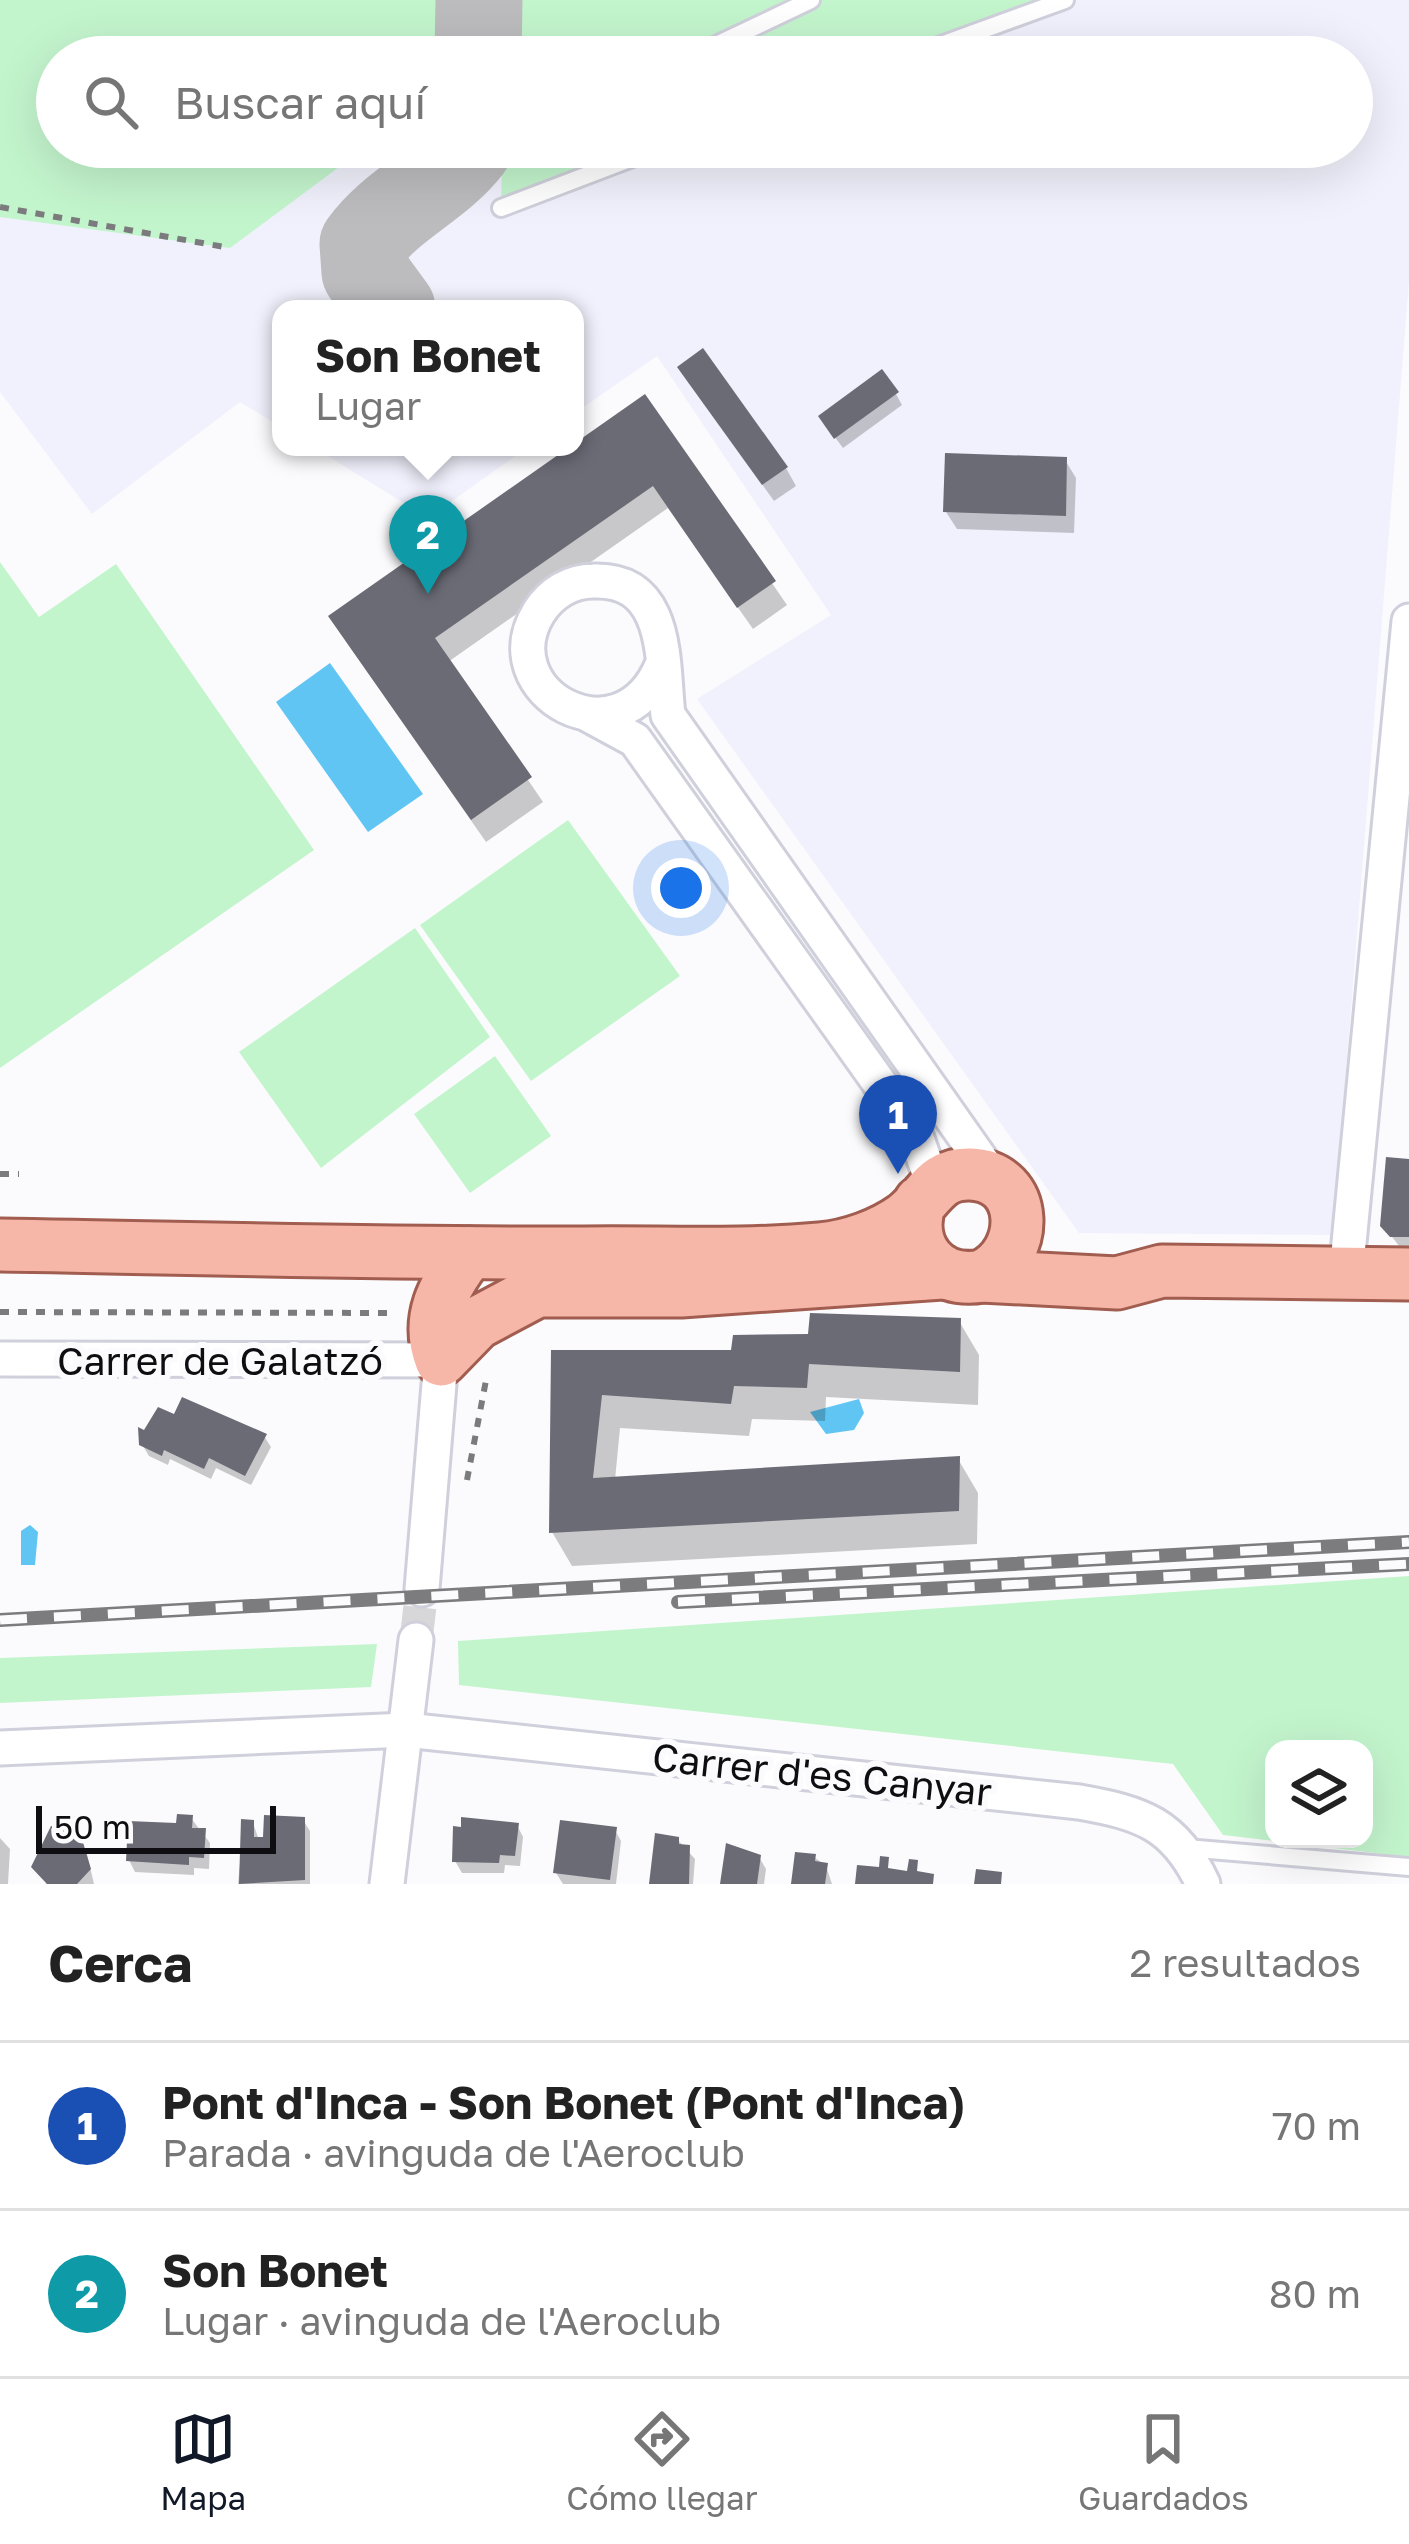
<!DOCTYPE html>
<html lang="es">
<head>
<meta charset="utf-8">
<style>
  :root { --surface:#fff; --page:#f2f2f2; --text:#222; --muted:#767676; --line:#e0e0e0; --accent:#111827 }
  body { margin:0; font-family:"Golos Text",sans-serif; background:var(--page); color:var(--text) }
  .controls { position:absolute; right:36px; bottom:36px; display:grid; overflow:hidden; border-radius:24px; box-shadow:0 12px 48px #0002 }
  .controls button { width:108px; height:108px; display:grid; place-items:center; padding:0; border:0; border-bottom:3px solid var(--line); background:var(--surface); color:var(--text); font:60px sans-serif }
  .scale { position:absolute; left:36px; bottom:30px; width:240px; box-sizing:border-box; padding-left:12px; border:6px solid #0e0e12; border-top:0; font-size:33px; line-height:42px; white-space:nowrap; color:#0e0e12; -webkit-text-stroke:9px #fbfbfd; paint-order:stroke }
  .you { position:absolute; left:681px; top:888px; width:42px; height:42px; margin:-30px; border:9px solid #fff; border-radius:50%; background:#1a73e8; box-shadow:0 0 0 18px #1a73e833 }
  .badge { display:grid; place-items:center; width:78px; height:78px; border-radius:50%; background:var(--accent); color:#fff; font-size:39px; font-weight:700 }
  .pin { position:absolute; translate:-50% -99px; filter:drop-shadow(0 3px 6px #0008) }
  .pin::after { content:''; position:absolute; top:63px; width:42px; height:36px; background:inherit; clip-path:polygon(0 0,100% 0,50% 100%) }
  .popup { position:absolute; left:272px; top:300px; width:312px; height:156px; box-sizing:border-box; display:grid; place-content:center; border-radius:24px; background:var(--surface); filter:drop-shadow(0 3px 9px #0005); font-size:39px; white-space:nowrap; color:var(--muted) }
  .popup b { font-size:45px; color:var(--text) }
  .popup::after { content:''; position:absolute; left:50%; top:100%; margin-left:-24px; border:24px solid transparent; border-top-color:var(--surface) }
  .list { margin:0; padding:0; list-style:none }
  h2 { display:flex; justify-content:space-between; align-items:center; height:156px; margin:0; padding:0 48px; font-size:51px }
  h2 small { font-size:39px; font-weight:400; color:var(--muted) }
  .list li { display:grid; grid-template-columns:78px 1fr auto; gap:36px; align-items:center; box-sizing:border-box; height:168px; padding:0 48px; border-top:3px solid var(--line) }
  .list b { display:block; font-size:45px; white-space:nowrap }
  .list p { margin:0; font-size:39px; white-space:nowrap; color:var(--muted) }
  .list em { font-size:39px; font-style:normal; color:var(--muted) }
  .icon { flex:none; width:66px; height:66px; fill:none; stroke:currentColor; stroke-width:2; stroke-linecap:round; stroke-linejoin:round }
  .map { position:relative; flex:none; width:1409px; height:1884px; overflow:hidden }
  .search { position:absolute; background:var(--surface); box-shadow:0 12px 48px #0002; left:36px; right:36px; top:36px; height:132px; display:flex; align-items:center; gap:30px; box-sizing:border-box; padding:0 42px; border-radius:66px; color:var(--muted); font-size:45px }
  .sheet { height:492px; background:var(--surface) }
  nav { display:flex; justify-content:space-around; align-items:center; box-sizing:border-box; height:168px; border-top:3px solid var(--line); background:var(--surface); font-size:33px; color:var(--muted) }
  nav a { display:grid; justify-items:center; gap:6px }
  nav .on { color:var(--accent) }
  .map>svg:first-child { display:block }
</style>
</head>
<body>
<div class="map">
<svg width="1409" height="1884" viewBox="0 0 1409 1884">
  <rect width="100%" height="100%" fill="#fbfbfd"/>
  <g fill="#f0f1fc" fill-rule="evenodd">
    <path d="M 0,0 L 1409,0 L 1409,281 L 1333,1235 L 1079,1233 L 697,699 L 831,615 L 657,356 L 575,413 L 575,309 L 281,309 L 281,427 L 240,402 L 92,514 L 0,392 ZM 57,57 L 1352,57 L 1352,147 L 57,147 Z"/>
    <polygon points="313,447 528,447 428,518"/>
  </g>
  <g fill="#c3f5cd" fill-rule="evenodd">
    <polygon points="0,0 452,0 450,57 57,57 57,147 366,147 230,248 0,217"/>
    <polygon points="505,0 1068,0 913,57 504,57"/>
    <polygon points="502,147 668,147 501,208"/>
    <polygon points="0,562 39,617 116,564 314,850 0,1068"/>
    <polygon points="568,820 680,976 531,1081 420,925"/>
    <polygon points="415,928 490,1037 321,1168 239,1052"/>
    <polygon points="495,1056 551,1136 470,1193 414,1114"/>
    <path d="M 1409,1576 L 1409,1857 L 1223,1835 L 1173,1764 L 459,1685 L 458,1641 ZM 1274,1749 L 1364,1749 L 1364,1839 L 1274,1839 Z"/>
    <polygon points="377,1644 371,1687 0,1703 0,1658"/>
  </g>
  <g fill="#60c5f3">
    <polygon points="330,663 423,794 368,832 276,702"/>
    <polygon points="859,1399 864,1413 854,1430 826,1434 810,1412"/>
    <polygon points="30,1525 38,1532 35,1565 21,1565 21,1531"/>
  </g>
  <g fill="#0003">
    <polygon points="691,385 786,468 796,486 774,501"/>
    <polygon points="896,394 902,405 843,448 828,428"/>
    <polygon points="645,398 787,605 753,629 668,508 448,662 543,802 486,842 345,640"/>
    <polygon points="1065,460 1076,478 1074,533 957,529 946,512"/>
    <polygon points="1409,1162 1409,1259 1383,1225"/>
    <polygon points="959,1321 979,1355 978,1405 826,1397 825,1421 752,1419 749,1436 620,1428 615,1480 958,1459 978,1493 977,1544 572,1566 552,1532 554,1353 734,1353 810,1337"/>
    <polygon points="184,1400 264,1436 271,1447 251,1485 216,1468 211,1479 170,1459 168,1465 149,1456 142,1444 175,1418"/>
    <polygon points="191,1818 210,1843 209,1869 194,1868 194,1875 135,1872 129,1860"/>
    <polygon points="303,1820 310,1831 310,1884 238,1884 244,1822 253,1823 259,1840"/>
    <polygon points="517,1825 523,1837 520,1866 505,1865 504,1873 462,1873 455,1861"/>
    <polygon points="66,1830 87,1854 94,1884 47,1884 35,1866"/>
    <polygon points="615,1830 621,1841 616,1884 563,1884 556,1873"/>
    <polygon points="0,1838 10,1849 8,1884 0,1884"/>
    <polygon points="677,1839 695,1859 693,1884 652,1884"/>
    <polygon points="759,1857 766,1869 764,1884 723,1884"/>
    <polygon points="814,1857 826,1866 832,1884 797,1884"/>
  </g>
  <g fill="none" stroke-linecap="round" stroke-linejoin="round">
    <g stroke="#bcbcbe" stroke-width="87">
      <polyline points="478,57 479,0"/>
      <path d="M 392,309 L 365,272 L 363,244 C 392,204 439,186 469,147"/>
    </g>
  </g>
  <g fill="#6a6b75">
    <polygon points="703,348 788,467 762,485 677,367"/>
    <polygon points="882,369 899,392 834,439 818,416"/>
    <polygon points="645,394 776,581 737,608 653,486 435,638 532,777 471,820 328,616"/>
    <polygon points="945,453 1067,457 1066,516 943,512"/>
    <polygon points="1386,1157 1409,1159 1409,1237 1390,1237 1380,1226"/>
    <polygon points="810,1313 961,1318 960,1372 809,1364 807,1388 734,1386 731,1404 602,1395 593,1478 960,1456 959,1511 549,1533 551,1350 731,1350 733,1335 808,1334"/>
    <polygon points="182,1397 267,1434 245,1476 209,1458 204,1469 164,1450 162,1456 139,1445 138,1427 144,1430 158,1407 174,1414"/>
    <polygon points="177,1814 193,1815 192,1828 206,1828 204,1858 189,1857 189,1865 126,1861 128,1821 176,1823"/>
    <polygon points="264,1815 305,1817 305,1880 239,1884 241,1819 254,1820 254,1837 263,1837"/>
    <polygon points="461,1817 519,1823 515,1856 500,1855 499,1863 452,1862 453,1826 461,1827"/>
    <polygon points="560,1820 617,1827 610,1880 553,1873"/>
    <polygon points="51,1826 68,1827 67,1838 82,1839 91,1869 77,1884 47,1884 31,1867"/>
    <polygon points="655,1833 679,1837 679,1844 690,1845 689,1884 649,1884"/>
    <polygon points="726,1843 761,1855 757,1884 720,1884"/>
    <polygon points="795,1852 816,1854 815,1861 828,1863 825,1884 791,1884"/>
    <polygon points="880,1856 889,1857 888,1868 907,1871 909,1859 918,1860 917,1871 934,1874 933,1884 855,1884 857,1865 879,1867"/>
    <polygon points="976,1869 1002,1872 1001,1884 974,1884"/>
  </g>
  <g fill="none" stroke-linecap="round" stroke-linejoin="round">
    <polyline stroke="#d7d7da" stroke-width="33" stroke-dasharray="33 16" stroke-linecap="butt" points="416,1640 422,1589"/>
    <defs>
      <g id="lane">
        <polyline points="691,57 811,0"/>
        <polyline points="908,57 1065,0"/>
        <polyline points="501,208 661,147"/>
        <polyline points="1186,1848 1409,1867"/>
      </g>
      <g id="street">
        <path d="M 662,665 C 620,766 489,692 539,612 C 551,593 571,581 593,581 C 670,578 662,663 668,715 L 998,1184"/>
        <polyline points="589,715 635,740 915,1133 929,1173 928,1191"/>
        <polyline points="1346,1274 1409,621"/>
        <polyline points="0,1359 441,1360 422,1589"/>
        <path d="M 0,1748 L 406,1730 L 1079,1802 C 1142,1813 1175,1824 1203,1884"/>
        <polyline points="387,1884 416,1640"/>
      </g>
      <g id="primary">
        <path d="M 0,1245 C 194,1248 389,1254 583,1253 C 662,1252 742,1256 820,1249 C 850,1246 881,1235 905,1218 C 929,1200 934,1173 970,1174 C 1031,1176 1030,1255 982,1276 C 935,1285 905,1246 920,1202"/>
        <path d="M 469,1253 C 443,1287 425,1319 441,1360 L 477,1323 L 537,1291 L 681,1291 L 942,1273"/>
        <polyline points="982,1276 1117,1283 1162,1271 1409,1274"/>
      </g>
    </defs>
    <use href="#lane" stroke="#cfd0db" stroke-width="22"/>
    <use href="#street" stroke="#cfd0db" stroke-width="39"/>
    <use href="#primary" stroke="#a15d4f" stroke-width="57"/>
    <g stroke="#7b7b7e" stroke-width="6" stroke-dasharray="9 9" stroke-linecap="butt">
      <polyline points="0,207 230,248"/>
      <polyline points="0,1174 19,1174"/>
      <polyline points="0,1312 396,1313"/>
      <polyline points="467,1480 487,1375"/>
    </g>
    <use href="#lane" stroke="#fff" stroke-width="16"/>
    <use href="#street" stroke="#fff" stroke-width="33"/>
    <use href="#primary" stroke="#f6b7a9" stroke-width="51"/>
    <defs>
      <g id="rail">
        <polyline points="678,1602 1409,1564"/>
        <polyline points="0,1620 1409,1542"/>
      </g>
    </defs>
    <use href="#rail" stroke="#7c7c7f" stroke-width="14"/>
    <use href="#rail" stroke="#fbfbfd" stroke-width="9" stroke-dasharray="27" stroke-linecap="butt"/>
  </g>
  <g text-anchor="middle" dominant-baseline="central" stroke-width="12" stroke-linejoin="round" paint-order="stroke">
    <g font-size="39" fill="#0e0e12" stroke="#fbfbfd">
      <text x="220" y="1360">Carrer de Galatzó</text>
      <text transform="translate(822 1774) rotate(6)">Carrer d'es Canyar</text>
    </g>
  </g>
</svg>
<div class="controls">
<button><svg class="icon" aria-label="layers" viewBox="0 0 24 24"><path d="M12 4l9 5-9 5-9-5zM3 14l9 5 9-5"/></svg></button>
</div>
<div class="scale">50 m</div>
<div class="you"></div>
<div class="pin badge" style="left:898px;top:1174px;background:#1a4fb4">1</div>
<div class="pin badge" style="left:428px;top:594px;background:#0f9aa8">2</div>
<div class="popup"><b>Son Bonet</b>Lugar</div>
<div class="search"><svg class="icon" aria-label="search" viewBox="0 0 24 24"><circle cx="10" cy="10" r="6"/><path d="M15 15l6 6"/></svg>Buscar aquí</div>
</div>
<section class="sheet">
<h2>Cerca<small>2 resultados</small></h2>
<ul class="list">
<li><span class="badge" style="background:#1a4fb4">1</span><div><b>Pont d'Inca - Son Bonet (Pont d'Inca)</b><p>Parada · avinguda de l'Aeroclub</p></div><em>70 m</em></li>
<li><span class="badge" style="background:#0f9aa8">2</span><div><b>Son Bonet</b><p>Lugar · avinguda de l'Aeroclub</p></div><em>80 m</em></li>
</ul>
</section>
<nav>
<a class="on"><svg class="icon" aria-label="map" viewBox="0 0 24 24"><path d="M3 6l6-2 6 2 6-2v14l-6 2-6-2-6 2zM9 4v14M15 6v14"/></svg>Mapa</a>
<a><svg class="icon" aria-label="directions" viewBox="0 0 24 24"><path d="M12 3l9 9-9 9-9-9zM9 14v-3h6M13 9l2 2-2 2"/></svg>Cómo llegar</a>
<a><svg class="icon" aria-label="saved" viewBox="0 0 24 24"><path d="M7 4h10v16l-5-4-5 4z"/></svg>Guardados</a>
</nav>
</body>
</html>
